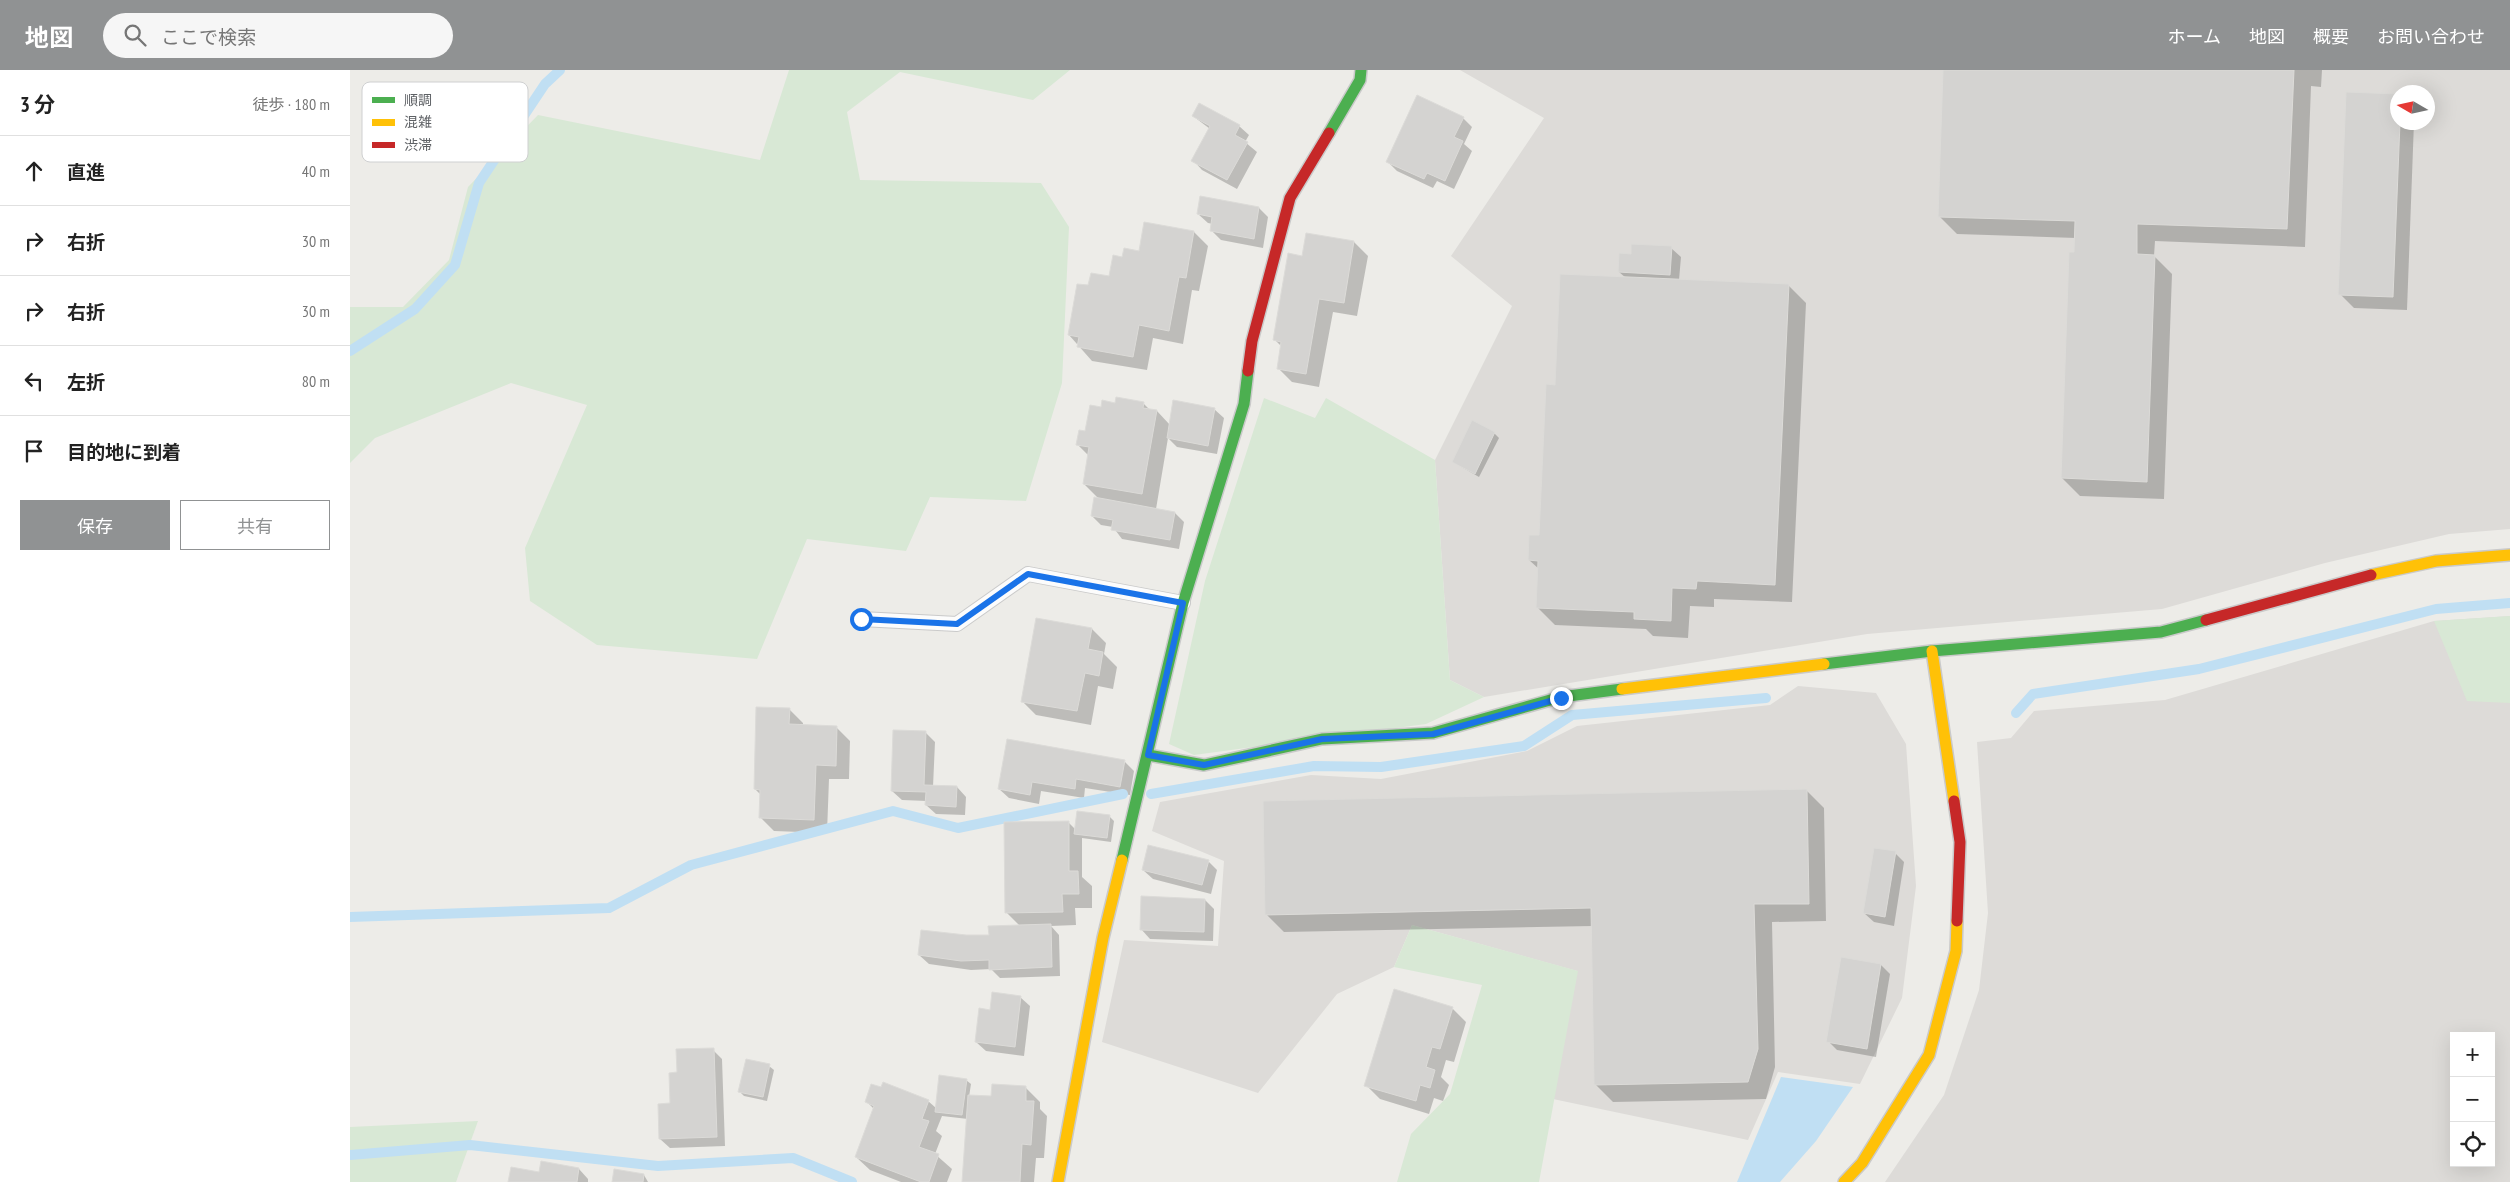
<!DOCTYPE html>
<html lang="ja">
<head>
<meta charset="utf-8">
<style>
  :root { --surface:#fff; --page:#f6f6f6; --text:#222; --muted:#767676; --line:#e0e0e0; --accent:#909293 }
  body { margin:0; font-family:"PT Sans Narrow","Noto Sans JP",sans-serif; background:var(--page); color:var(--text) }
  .controls { position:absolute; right:15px; bottom:15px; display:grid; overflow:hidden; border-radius:0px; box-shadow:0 5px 20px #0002 }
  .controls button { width:45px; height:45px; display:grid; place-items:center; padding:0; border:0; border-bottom:1px solid var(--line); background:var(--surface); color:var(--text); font:25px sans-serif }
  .compass { position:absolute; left:2040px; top:15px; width:45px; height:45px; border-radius:50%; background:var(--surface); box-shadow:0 5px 20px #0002; rotate:279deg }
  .stop { position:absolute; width:15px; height:15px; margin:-11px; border:4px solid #1a73e8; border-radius:50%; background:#fff }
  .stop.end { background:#1a73e8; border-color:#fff; box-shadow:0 1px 5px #0008 }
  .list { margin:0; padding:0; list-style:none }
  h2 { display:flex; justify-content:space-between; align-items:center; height:65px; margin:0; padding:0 20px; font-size:21px }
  h2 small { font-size:16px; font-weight:400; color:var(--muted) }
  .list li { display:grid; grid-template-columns:32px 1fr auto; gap:15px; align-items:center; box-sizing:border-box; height:70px; padding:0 20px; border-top:1px solid var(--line) }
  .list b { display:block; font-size:19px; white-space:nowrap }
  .list em { font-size:16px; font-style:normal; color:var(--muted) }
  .actions { display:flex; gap:10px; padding:15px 20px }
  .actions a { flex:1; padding:11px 0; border:1px solid var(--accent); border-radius:0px; text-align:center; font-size:18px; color:var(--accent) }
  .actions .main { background:var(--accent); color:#fff }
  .icon { flex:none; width:28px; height:28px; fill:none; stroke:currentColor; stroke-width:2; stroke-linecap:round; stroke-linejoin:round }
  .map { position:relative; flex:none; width:2160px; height:1112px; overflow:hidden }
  header { display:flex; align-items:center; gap:30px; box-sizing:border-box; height:70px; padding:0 25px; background:var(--accent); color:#fff }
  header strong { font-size:24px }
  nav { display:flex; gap:28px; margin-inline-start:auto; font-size:18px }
  .search { width:350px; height:45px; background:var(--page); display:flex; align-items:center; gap:12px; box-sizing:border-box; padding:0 18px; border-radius:28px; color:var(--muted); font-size:19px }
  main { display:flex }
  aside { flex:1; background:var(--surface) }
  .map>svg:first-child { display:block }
</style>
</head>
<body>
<header>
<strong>地図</strong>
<div class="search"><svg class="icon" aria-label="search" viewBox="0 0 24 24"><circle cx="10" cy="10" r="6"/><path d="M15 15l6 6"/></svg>ここで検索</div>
<nav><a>ホーム</a><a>地図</a><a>概要</a><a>お問い合わせ</a></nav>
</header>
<main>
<aside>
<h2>3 分<small>徒歩 · 180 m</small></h2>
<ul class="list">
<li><svg class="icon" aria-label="ahead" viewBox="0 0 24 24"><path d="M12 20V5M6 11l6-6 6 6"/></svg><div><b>直進</b></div><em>40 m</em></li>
<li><svg class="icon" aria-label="right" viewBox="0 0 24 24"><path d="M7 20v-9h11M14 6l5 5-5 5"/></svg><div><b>右折</b></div><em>30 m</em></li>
<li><svg class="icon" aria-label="right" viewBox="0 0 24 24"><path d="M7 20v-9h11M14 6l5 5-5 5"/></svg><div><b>右折</b></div><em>30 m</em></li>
<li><svg class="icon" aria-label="left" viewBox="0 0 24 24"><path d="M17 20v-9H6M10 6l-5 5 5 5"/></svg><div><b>左折</b></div><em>80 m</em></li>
<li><svg class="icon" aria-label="arrive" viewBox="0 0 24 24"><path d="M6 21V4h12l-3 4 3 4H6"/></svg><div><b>目的地に到着</b></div></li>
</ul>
<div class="actions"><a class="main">保存</a><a>共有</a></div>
</aside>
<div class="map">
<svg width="2160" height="1112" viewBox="0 0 2160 1112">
  <rect width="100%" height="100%" fill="#edece8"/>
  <g fill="#dddbd8" fill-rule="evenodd">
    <path d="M 1110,0 L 2160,0 L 2160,459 L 2099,464 L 1975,493 L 1812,539 L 1517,564 L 1134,627 L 1100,610 L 1085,390 L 1162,236 L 1101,186 L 1194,48 ZM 2048,22 L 2078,22 L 2078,52 L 2048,52 Z"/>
    <path d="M 2160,546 L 2160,1112 L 1535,1112 L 1594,1025 L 1629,920 L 1638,843 L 1627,672 L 1661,668 L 1684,641 L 1815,630 L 2084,551 ZM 2104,966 L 2141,966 L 2141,1093 L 2104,1093 Z"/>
    <polygon points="1448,616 1526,623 1556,674 1566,816 1552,928 1510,1014 1428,1002 1398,1070 1203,1029 1227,901 1062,855 1044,897 987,924 908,1023 752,972 774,870 868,876 874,791 802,761 810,732 961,705 1031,709 1177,681 1227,656 1420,635"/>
  </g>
  <g fill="#d8e8d5">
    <polygon points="439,0 720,0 683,30 550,2 497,42 510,110 691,113 719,157 712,313 676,431 580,427 556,481 457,469 407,589 247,575 180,531 175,478 237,335 161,313 25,368 0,393 0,237 53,237 99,190 118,117 188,45 410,90"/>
    <polygon points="914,328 965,348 976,328 1085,390 1100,610 1134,627 1076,654 844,685 819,674 855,511"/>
    <polygon points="2160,546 2160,633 2117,631 2084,551"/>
    <polygon points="1062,855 1228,901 1189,1112 1047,1112 1061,1064 1100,1024 1132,915 1044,897"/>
    <polygon points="128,1051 106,1112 0,1112 0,1057"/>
  </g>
  <polygon fill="#c0dff3" points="1431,1007 1503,1017 1466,1071 1430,1112 1387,1112"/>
  <g fill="#0003">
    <polygon points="1594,0 1972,0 1971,17 1961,16 1955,177 1805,171 1804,186 1822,204 1814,429 1730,426 1712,408 1726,168 1607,164 1589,146"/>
    <polygon points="843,46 889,56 899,65 895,72 907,82 887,119 852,100 843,90 860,59"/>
    <polygon points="1113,48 1122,57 1114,74 1122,81 1104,119 1087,111 1083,118 1047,101 1038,92"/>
    <polygon points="2048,52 2064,52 2057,240 2004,238 1990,224"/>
    <polygon points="909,138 918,147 913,178 871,170 862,161 863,154 858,153 848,144"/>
    <polygon points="844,162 858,176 849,221 842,220 833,274 803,268 797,300 742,291 719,265 739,217 760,208 773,188"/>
    <polygon points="957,164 1004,172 1018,186 1007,246 983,242 969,317 942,312 928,298 932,277 924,269 953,187"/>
    <polygon points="1321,178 1331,187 1329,210 1438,215 1456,233 1442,532 1364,529 1364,537 1340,536 1338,568 1303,566 1296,559 1205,555 1187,537 1189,499 1179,490 1190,467 1206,316 1276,208 1269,202 1282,185"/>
    <polygon points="793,333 800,340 807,341 820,355 864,339 874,348 867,384 827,377 818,368 806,439 825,443 834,452 829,479 772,469 763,457 751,455 742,446 750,430 734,414 739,386 727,374 752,338 766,334"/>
    <polygon points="1144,363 1149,368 1129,407 1103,392"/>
    <polygon points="742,559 756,573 754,584 767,597 763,619 748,616 741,655 686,645 672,631"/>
    <polygon points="439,639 453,653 453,656 486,657 500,671 499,709 479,709 477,763 424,761 410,747 411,725 405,719"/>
    <polygon points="576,663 585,672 583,717 607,717 616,727 615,745 586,744 576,735 577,731 552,730 542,721"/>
    <polygon points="775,692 784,701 780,725 735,718 734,728 691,721 689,734 659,728 649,719"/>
    <polygon points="1456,720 1474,738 1476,851 1422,852 1425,997 1416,1029 1263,1032 1245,1014 1243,856 934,862 917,845"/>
    <polygon points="759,746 764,751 761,772 732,768 732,807 742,816 742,838 725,838 726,855 701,856 709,865 710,906 650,908 641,899 621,900 579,894 569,885 616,867 640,866 670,856 656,842 718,752 726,760"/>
    <polygon points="1545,783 1554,792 1544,856 1524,852 1514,843"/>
    <polygon points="858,791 867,800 861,824 803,809 793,800"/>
    <polygon points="855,830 864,839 863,871 800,869 791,859"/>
    <polygon points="1531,895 1540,904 1526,987 1487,980 1478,971"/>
    <polygon points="670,927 680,936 674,986 636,981 626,972 641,941"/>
    <polygon points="1102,938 1116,952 1104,992 1096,990 1091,1007 1099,1015 1093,1031 1084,1028 1079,1044 1030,1029 1016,1015"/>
    <polygon points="363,980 372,989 375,1076 320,1078 310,1069 322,1035 328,1004"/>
    <polygon points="419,996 424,1000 417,1031 394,1026 389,1021"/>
    <polygon points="616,1010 621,1014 619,1027 642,1028 676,1018 690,1032 690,1039 697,1046 694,1088 686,1088 684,1112 613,1112 618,1049 592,1046 586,1061 592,1066 585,1084 602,1099 597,1112 551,1112 520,1100 506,1087 524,1039 516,1031 578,1031 586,1038"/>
    <polygon points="192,1092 229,1099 238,1109 238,1112 160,1112 190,1103"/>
    <polygon points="294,1105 298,1112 263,1112"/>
  </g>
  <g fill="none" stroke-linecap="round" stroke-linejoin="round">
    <g stroke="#c0dff3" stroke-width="10">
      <polyline points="0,281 65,239 105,195 129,113 195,14 210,0"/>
      <polyline points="1666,643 1683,624 1849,599 2086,539 2160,533"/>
      <polyline points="801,724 964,696 1031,697 1174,676 1222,645 1416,628"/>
      <polyline points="0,847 259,838 341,795 543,741 608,758 773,724"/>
      <polyline points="0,1085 120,1075 308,1096 443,1088 502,1112"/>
    </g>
  </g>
  <g fill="#d4d3d1" stroke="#dcdbd8">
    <polygon points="1593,0 1944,0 1937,159 1787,154 1787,184 1805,185 1797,412 1711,408 1719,182 1724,182 1725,151 1588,147"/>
    <polygon points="1996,22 2048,24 2048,52 2050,52 2043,227 1988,225"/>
    <polygon points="1067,25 1114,47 1104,67 1113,71 1095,111 1077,103 1074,109 1036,92"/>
    <polygon points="849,33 890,55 885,65 898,72 877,110 841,91 860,56 842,46"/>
    <polygon points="850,126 909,137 904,169 860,161 862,147 847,144"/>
    <polygon points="794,152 844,161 836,208 829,207 819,261 789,255 783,287 727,277 729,267 718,265 727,214 738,215 741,203 759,206 763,185 772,187 774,178 789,181"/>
    <polygon points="956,163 1004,171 994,233 969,229 956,304 927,299 931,272 923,270 938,183 952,186"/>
    <polygon points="1281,174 1322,176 1320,205 1268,202 1269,183 1281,184"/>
    <polygon points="1210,204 1439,214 1425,515 1347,511 1346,519 1322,518 1321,551 1284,549 1284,542 1186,538 1188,491 1178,490 1179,465 1189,465 1196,314 1205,315"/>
    <polygon points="766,327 794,332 793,338 807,340 792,424 733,414 739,377 726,375 729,360 735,361 740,335 751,337 752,330 765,333"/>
    <polygon points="823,330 865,338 858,376 817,368"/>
    <polygon points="1122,350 1145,362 1125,404 1102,392"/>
    <polygon points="744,427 825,442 820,470 761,460 763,450 741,446"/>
    <polygon points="686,548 742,558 738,579 753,582 749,606 735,603 727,641 671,632"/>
    <polygon points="406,637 440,638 439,654 487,656 486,696 466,695 464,750 409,748 410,720 404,719"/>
    <polygon points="543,660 576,661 574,715 607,716 606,737 575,735 576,722 541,721"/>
    <polygon points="657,669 775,690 770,717 726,709 725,719 682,712 680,725 648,719"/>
    <polygon points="1457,719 1459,834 1404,834 1408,979 1398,1012 1244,1015 1241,838 915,845 913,731"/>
    <polygon points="727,741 760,745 757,768 724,764"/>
    <polygon points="719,751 719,801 728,801 729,824 712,824 713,842 655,843 654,752"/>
    <polygon points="798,775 859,790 852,815 792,800"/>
    <polygon points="1524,778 1546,781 1535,847 1513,843"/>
    <polygon points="791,826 855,829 854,862 790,860"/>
    <polygon points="701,854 702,897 639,900 639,890 611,891 568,885 571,860 616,865 639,865 638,856"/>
    <polygon points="1491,887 1531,894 1517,979 1476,972"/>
    <polygon points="1044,919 1103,937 1090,979 1082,977 1076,997 1085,1000 1080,1018 1070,1015 1066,1031 1014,1016"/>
    <polygon points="642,922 671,926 665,977 625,972 629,938 640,940"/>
    <polygon points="364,978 367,1067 309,1069 308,1034 320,1033 319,1003 327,1002 326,979"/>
    <polygon points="396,989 420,994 413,1027 388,1022"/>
    <polygon points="589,1005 617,1009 612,1045 585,1042"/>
    <polygon points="533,1012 579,1030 572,1049 579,1051 569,1077 589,1084 579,1112 571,1112 505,1087 524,1036 515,1032 521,1014 531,1017"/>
    <polygon points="642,1014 676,1016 676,1031 684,1031 681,1075 672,1074 670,1112 612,1112 618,1025 641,1026"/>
    <polygon points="191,1091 229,1098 227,1112 158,1112 161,1097 189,1102"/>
    <polygon points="264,1099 294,1104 293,1112 262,1112"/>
  </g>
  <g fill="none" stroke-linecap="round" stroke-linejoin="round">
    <defs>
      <polyline id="lane" points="511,549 607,554 678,504 833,533"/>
      <g id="fast">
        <polyline points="979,63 1010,10 1011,0"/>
        <polyline points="1474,594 1582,581 1811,562 1856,550"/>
        <polyline points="798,685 854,695 972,669 1083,663 1211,627 1272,619"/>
        <polyline points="772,790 833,533 894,334 898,301"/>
      </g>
      <g id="slow">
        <polyline points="2021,505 2086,491 2160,485"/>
        <polyline points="1582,581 1604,731"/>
        <polyline points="1272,619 1474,594"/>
        <polyline points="708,1112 753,868 772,790"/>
        <polyline points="1494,1112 1512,1093 1579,985 1606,881 1607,851"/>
      </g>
      <g id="jam">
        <polyline points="898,301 902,271 940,128 979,63"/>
        <polyline points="1856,550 2021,505"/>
        <polyline points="1604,731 1610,772 1607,851"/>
      </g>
    </defs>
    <use href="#lane" stroke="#cacaca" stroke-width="16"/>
    <use href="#fast" stroke="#cacaca" stroke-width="14"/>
    <use href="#slow" stroke="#cacaca" stroke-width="14"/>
    <use href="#jam" stroke="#cacaca" stroke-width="14"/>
    <use href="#lane" stroke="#fcfcfc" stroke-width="14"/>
    <use href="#fast" stroke="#4caf50" stroke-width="11"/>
    <use href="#slow" stroke="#ffc107" stroke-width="11"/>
    <use href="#jam" stroke="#c62828" stroke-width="11"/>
  </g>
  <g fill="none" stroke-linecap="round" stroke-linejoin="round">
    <polyline stroke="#1a73e8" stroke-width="6" points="511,549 607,554 678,504 833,533 798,685 854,695 972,669 1083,664 1211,628"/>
  </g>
  <rect x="12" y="12" width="166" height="80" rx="8" fill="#fff" stroke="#cfd0d1" stroke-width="1"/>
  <rect x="22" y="27" width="23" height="6" fill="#4caf50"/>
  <rect x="22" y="49" width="23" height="7" fill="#ffc107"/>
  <rect x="22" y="72" width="23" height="6" fill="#c62828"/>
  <g font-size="14" fill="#5e6165">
    <text x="54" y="35">順調</text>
    <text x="54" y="57">混雑</text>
    <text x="54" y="80">渋滞</text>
  </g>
</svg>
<div class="controls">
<button>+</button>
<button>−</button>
<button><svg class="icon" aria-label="locate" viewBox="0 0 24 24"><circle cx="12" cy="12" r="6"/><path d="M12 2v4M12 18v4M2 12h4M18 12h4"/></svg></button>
</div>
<svg class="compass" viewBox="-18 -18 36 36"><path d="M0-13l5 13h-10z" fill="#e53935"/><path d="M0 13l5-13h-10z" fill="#767676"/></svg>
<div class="stop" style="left:511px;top:549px"></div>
<div class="stop end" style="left:1211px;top:628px"></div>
</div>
</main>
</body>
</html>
